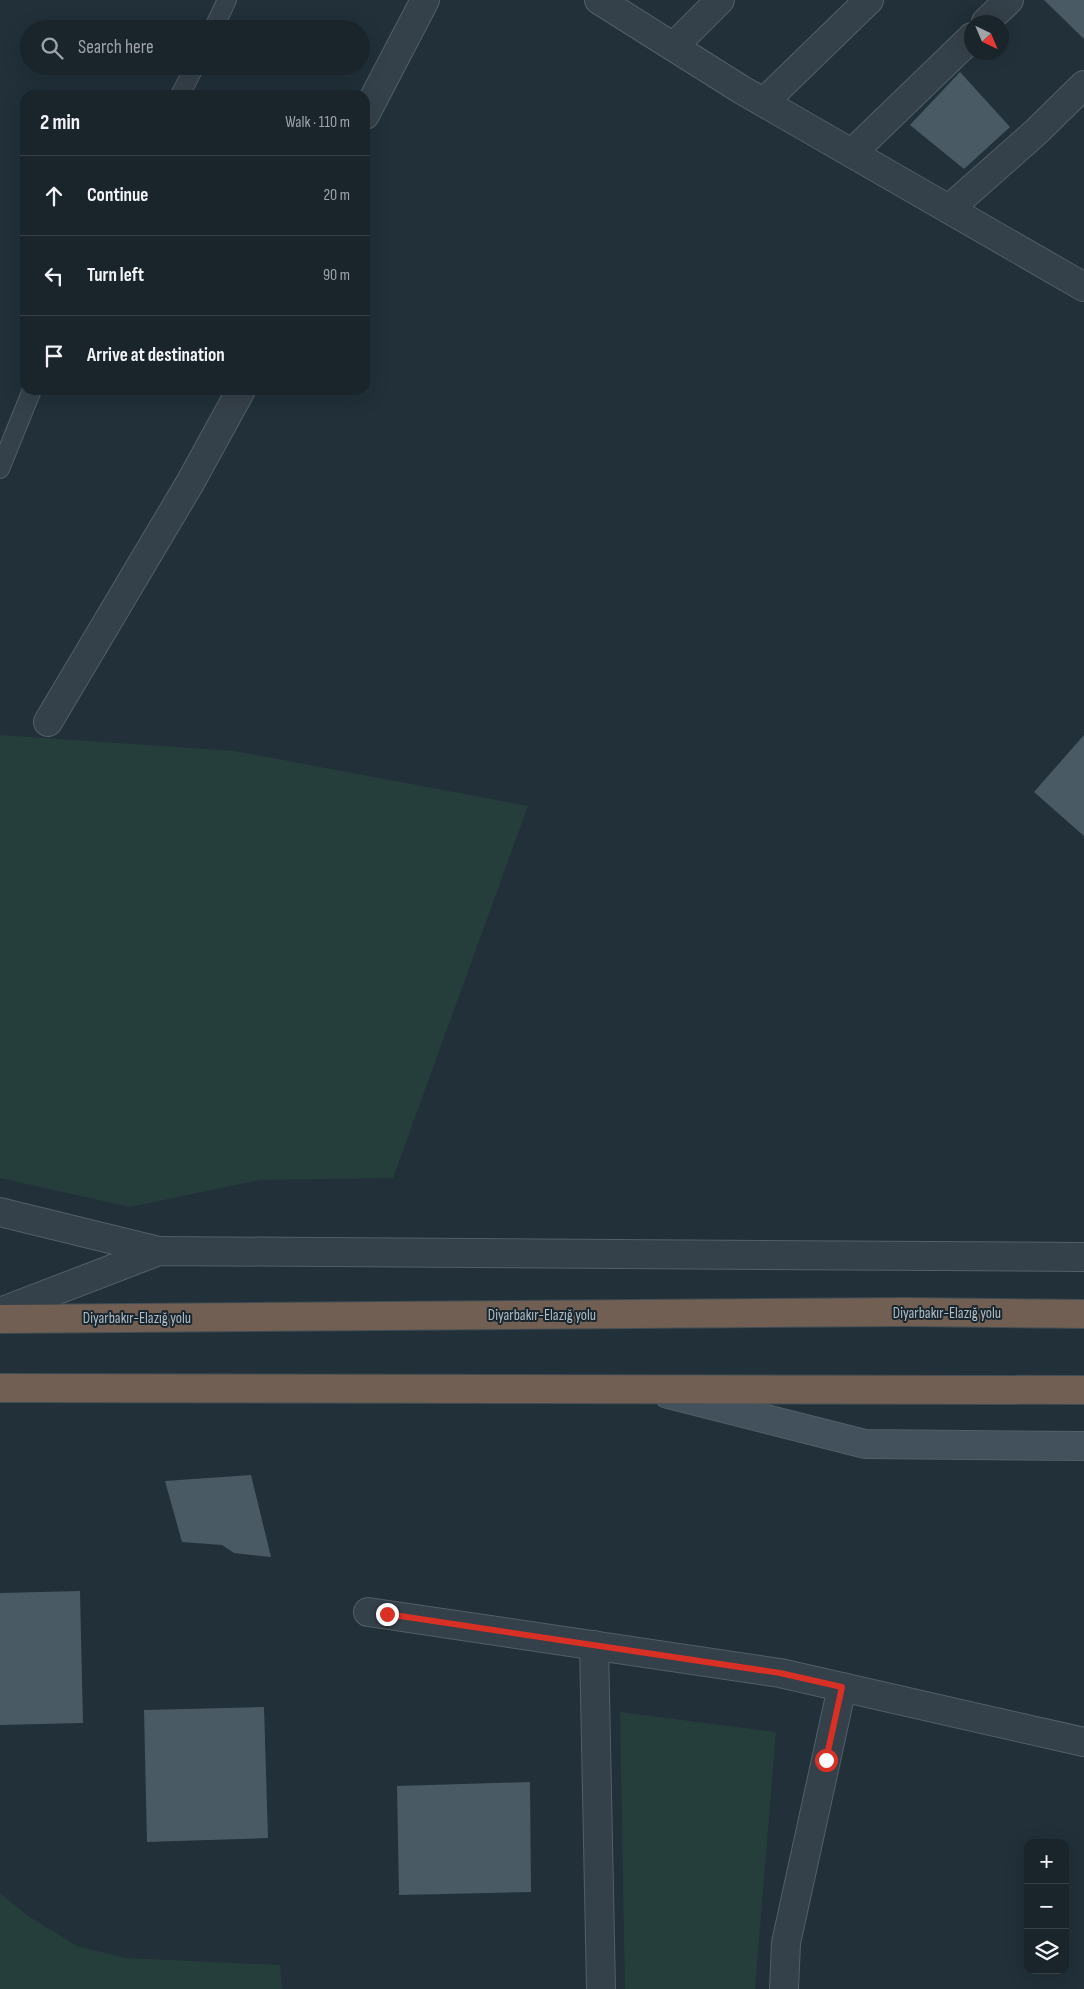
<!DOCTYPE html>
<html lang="en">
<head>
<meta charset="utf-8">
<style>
  :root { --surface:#19242b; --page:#263037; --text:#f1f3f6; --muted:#9fa4a9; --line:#374147 }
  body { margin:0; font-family:"Sofia Sans Condensed",sans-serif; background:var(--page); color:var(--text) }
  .controls { position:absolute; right:15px; bottom:15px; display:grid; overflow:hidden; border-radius:10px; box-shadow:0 5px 20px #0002 }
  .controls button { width:45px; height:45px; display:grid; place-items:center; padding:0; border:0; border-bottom:1px solid var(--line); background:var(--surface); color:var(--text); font:25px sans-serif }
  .compass { position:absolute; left:964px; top:15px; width:45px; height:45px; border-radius:50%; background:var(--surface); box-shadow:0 5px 20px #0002; rotate:136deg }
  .stop { position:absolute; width:15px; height:15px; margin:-11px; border:4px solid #d93025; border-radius:50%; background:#fff }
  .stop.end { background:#d93025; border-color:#fff; box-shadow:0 1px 5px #0008 }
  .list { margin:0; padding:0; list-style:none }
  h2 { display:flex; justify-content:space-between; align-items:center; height:65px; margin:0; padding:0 20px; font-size:21px }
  h2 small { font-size:16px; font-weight:400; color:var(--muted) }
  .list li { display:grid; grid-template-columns:32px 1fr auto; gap:15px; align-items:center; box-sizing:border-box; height:80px; padding:0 20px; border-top:1px solid var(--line) }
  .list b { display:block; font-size:19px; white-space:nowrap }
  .list em { font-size:16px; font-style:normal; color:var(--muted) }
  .icon { flex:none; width:28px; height:28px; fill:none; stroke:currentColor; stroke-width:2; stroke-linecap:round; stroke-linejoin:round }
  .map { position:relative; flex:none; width:1084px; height:1989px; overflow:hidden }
  .search { position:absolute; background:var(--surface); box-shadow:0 5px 20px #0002; left:20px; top:20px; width:350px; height:55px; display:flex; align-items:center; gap:12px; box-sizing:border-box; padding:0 18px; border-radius:28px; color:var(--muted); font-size:19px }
  .panel { position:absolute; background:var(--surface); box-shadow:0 5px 20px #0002; left:20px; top:90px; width:350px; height:305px; border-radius:15px }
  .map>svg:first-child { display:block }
</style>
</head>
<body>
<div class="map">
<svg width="1084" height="1989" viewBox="0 0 1084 1989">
  <rect width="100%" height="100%" fill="#213039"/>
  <g fill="#263e3b">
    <polygon points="0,735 235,751 528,806 393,1178 260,1180 130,1207 0,1178"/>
    <polygon points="620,1712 776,1732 755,1989 625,1989"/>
    <polygon points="0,1893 28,1916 77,1946 125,1958 280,1965 282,1989 0,1989"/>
  </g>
  <g fill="#4a5a65">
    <polygon points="1044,0 1084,0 1084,39"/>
    <polygon points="960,72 1010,127 964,169 910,125"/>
    <polygon points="1084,735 1084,836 1034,792"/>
    <polygon points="251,1475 271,1557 234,1553 222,1545 182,1542 165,1481"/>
    <polygon points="80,1591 83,1723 0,1725 0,1593"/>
    <polygon points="264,1707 268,1838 147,1842 144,1710"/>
    <polygon points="530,1782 531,1892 399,1895 397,1786"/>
  </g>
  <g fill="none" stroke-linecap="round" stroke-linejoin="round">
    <defs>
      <g id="lane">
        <polyline points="213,29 227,0"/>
        <polyline points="180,95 195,66"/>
        <polyline points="0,469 32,390"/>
      </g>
      <g id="street">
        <polyline points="599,0 742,90 1084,287"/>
        <polyline points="986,22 1009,0"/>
        <polyline points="674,46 720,0"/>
        <polyline points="764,102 869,0"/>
        <polyline points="365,115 425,0"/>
        <polyline points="852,153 972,37"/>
        <polyline points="949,209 1036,132 1084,85"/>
        <polyline points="48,722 190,483 241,390"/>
        <polyline points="0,1212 159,1251"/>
        <polyline points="0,1312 159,1251 1084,1257"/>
        <polyline points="368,1612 780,1673 1084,1742"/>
        <polyline points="594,1645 601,1989"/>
        <polyline points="784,1989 786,1943 842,1687"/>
      </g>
      <polyline id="secondary" points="668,1394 865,1444 1084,1446"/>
      <g id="highway">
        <polyline points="0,1319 906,1312 1084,1314"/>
        <polyline points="0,1388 1084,1390"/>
      </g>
    </defs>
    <use href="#lane" stroke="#535f67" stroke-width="20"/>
    <use href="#street" stroke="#535f67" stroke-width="30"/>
    <use href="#secondary" stroke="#535f67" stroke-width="30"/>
    <use href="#highway" stroke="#404c54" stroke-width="30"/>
    <use href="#lane" stroke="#35414a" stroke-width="18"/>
    <use href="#street" stroke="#35414a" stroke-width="28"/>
    <use href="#secondary" stroke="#43515d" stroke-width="28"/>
    <use href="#highway" stroke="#705f52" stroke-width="28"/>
  </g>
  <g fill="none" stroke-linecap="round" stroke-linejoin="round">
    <polyline stroke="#d93025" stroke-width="6" points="387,1614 780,1673 842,1687 826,1760"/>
  </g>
  <g text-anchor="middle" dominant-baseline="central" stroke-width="4" stroke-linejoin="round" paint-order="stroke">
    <g font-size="15" fill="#b0bcc6" stroke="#1a262e">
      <text x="947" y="1313">Diyarbakır-Elazığ yolu</text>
      <text x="542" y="1315">Diyarbakır-Elazığ yolu</text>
      <text x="137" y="1318">Diyarbakır-Elazığ yolu</text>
    </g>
  </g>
</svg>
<div class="controls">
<button>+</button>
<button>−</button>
<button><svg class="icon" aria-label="layers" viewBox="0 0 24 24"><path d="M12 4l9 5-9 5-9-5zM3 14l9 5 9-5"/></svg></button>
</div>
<svg class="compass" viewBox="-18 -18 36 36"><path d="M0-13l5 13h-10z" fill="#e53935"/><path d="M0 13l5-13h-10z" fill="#9fa4a9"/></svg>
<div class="stop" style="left:826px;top:1760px"></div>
<div class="stop end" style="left:387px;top:1614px"></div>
<div class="search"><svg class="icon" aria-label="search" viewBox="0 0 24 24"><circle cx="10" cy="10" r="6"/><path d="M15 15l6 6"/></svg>Search here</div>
<section class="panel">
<h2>2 min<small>Walk · 110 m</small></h2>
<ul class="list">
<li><svg class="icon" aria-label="ahead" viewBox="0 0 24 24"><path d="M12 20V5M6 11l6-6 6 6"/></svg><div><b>Continue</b></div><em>20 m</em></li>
<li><svg class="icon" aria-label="left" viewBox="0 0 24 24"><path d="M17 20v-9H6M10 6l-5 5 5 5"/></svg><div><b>Turn left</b></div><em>90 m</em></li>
<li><svg class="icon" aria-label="arrive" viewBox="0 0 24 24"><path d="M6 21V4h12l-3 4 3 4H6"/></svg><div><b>Arrive at destination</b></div></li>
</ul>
</section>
</div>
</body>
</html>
